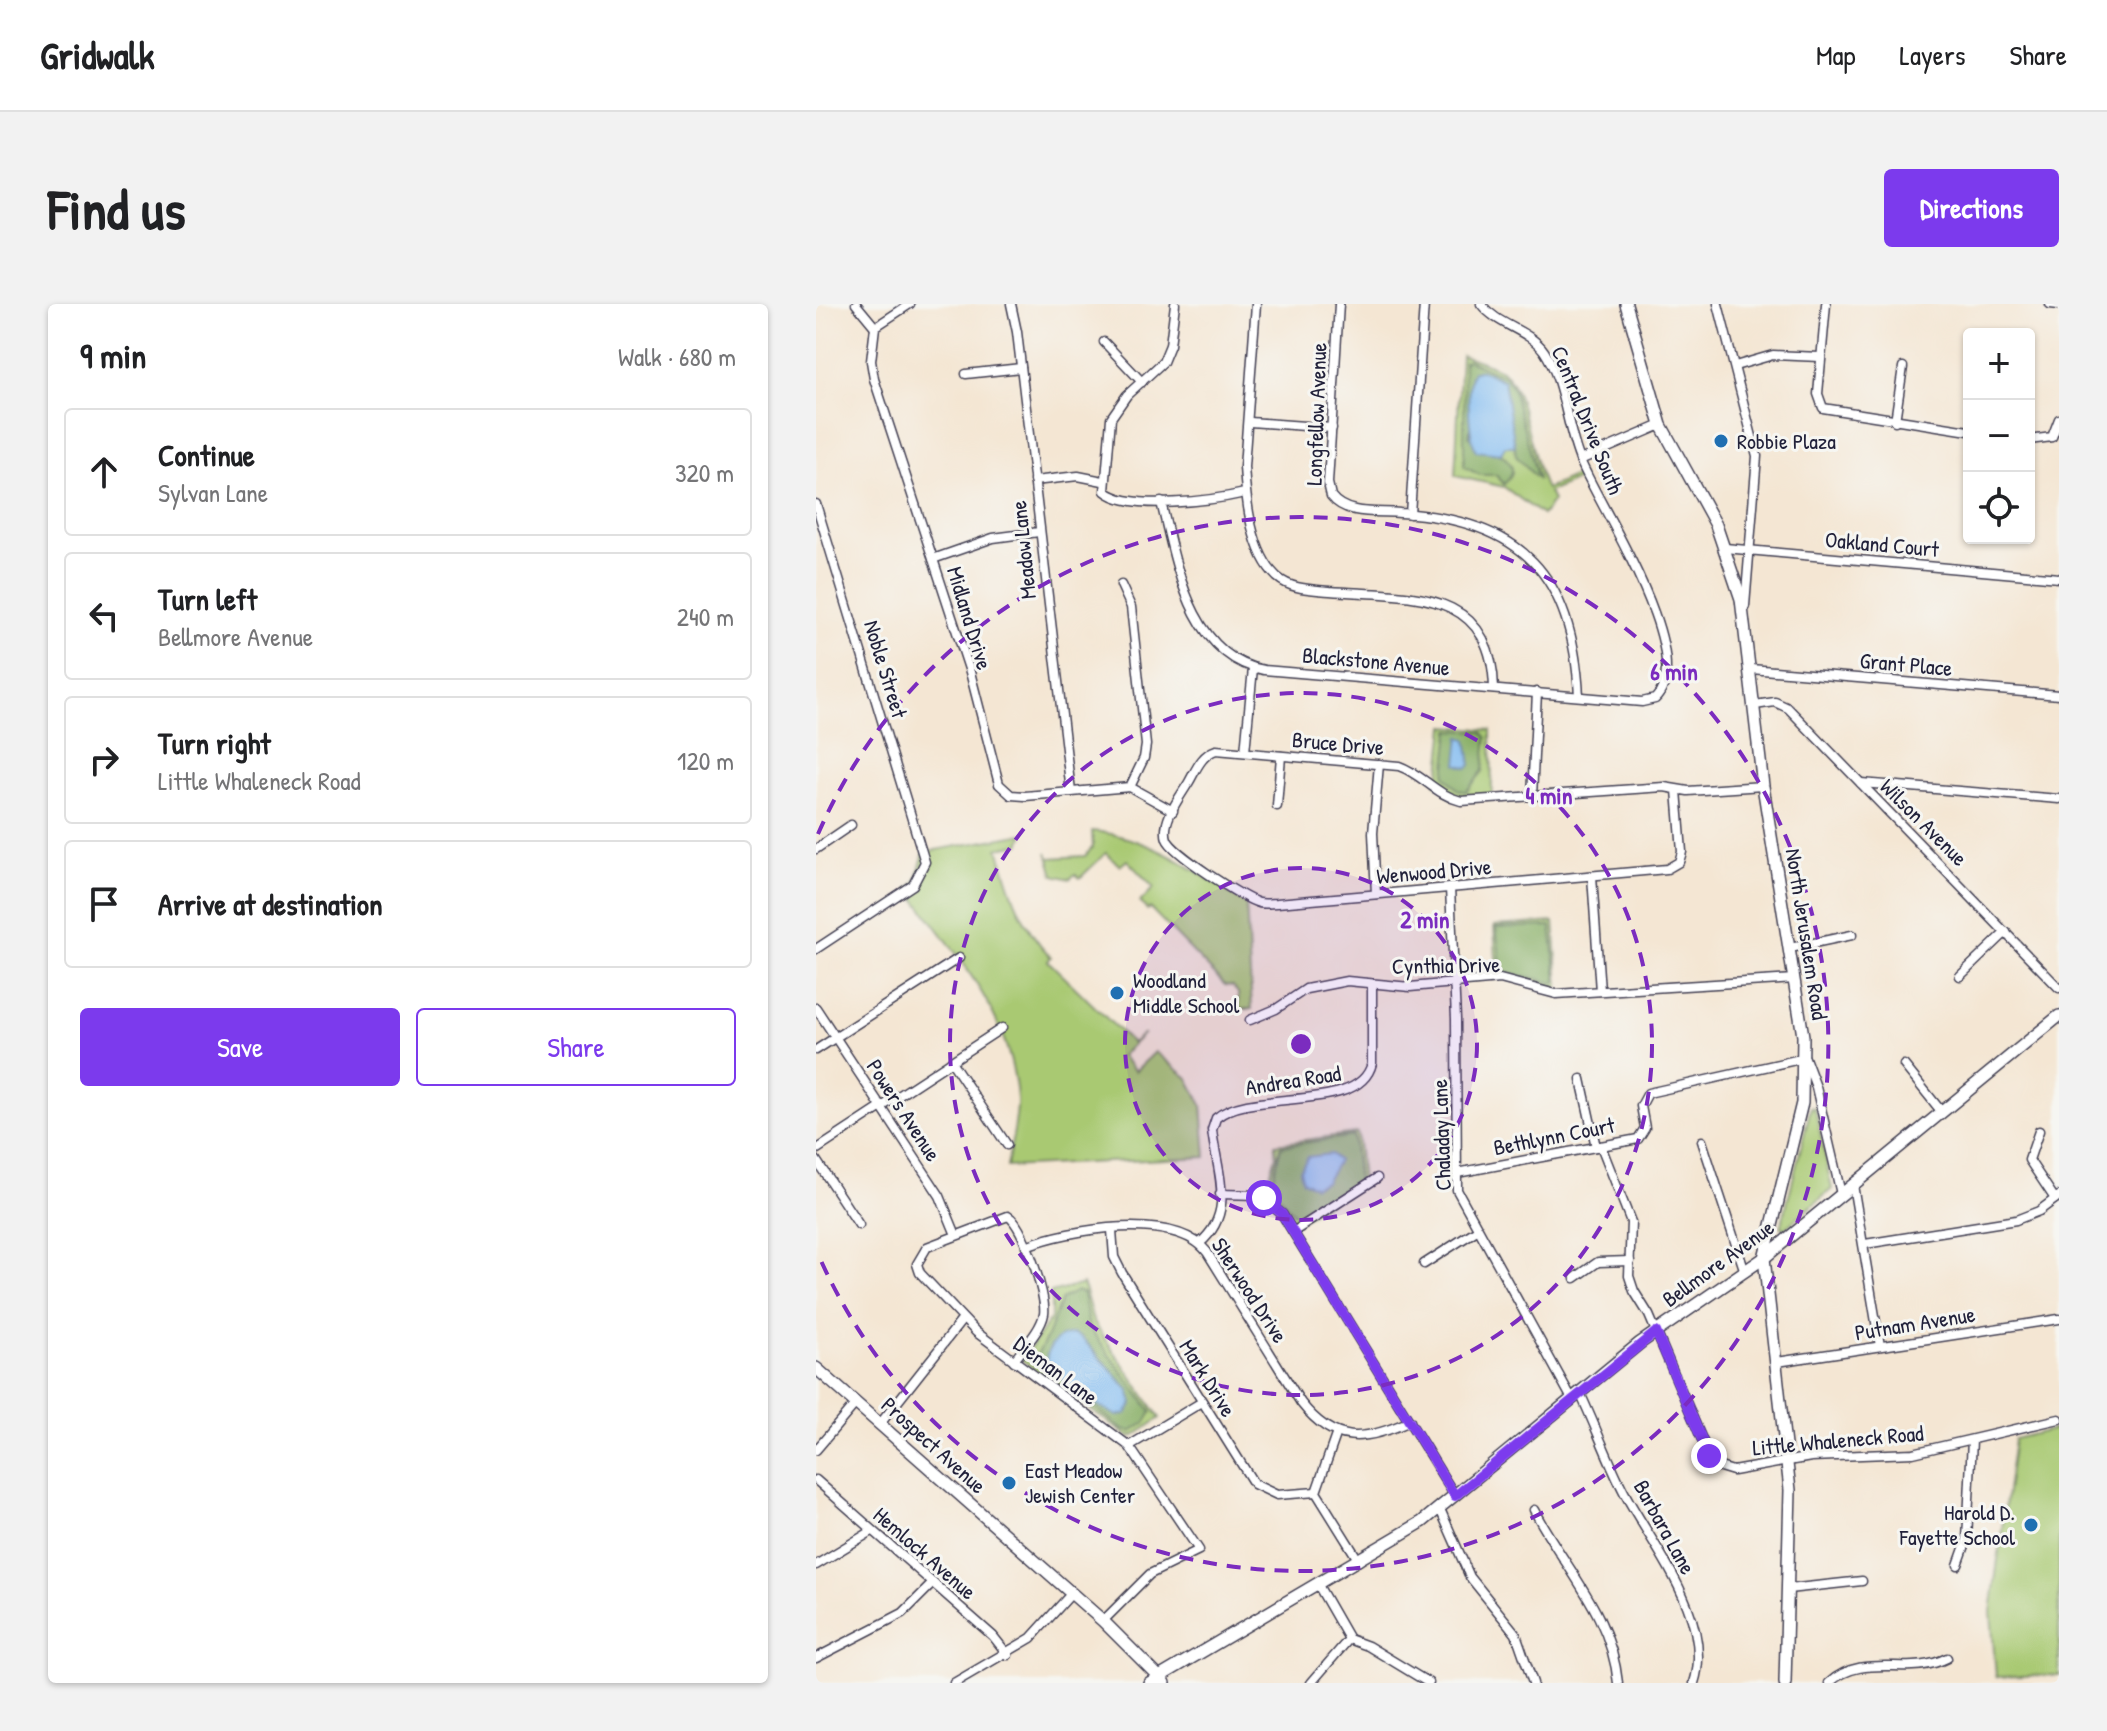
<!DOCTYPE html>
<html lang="en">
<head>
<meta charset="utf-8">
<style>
  :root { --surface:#fff; --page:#f2f2f2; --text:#202124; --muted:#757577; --line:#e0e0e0; --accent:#7c3aed }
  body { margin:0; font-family:"Patrick Hand",sans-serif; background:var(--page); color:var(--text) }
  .controls { position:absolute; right:24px; top:24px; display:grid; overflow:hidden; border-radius:8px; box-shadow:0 2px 6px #0004 }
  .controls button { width:72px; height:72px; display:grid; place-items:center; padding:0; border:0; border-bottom:2px solid var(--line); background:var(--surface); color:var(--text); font:40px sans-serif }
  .stop { position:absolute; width:24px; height:24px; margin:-18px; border:6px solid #7c3aed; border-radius:50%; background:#fff }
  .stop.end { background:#7c3aed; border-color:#fff; box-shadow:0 2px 8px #0008 }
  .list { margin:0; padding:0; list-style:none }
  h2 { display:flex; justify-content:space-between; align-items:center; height:104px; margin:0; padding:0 32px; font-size:34px }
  h2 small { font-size:26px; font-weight:400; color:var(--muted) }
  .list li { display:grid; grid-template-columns:52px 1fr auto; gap:24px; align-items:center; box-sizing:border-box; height:128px; margin:0 16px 16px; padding:0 16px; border:2px solid var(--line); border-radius:8px }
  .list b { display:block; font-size:30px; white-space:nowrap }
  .list p { margin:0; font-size:26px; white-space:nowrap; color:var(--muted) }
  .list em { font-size:26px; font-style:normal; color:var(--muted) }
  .actions { display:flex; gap:16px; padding:24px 32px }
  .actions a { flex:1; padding:18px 0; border:2px solid var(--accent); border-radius:8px; text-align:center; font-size:28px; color:var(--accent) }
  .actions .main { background:var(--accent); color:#fff }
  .icon { flex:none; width:44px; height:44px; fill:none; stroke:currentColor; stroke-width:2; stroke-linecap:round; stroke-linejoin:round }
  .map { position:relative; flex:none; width:1243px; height:1379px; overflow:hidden; border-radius:8px }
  header { display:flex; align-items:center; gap:48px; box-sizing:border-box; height:112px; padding:0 40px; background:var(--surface); border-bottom:2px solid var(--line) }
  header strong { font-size:38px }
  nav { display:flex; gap:44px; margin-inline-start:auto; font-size:28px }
  .intro { display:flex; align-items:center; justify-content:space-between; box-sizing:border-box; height:192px; padding:0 48px }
  h1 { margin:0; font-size:56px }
  .button { padding:20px 36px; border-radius:8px; background:var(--accent); color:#fff; font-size:28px; font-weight:700 }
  main { display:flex; gap:48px; padding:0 48px }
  aside { flex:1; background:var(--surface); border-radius:8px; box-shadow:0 2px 6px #0004 }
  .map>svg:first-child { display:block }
</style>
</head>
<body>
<header>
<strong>Gridwalk</strong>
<nav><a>Map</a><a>Layers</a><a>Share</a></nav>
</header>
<div class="intro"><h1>Find us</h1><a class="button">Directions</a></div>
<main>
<aside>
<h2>9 min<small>Walk · 680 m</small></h2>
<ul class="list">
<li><svg class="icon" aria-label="ahead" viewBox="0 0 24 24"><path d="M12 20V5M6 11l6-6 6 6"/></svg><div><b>Continue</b><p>Sylvan Lane</p></div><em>320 m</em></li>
<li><svg class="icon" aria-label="left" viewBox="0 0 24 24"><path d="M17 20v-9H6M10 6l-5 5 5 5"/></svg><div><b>Turn left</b><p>Bellmore Avenue</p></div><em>240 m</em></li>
<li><svg class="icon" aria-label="right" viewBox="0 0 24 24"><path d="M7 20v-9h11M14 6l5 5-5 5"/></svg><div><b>Turn right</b><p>Little Whaleneck Road</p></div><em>120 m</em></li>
<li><svg class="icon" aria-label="arrive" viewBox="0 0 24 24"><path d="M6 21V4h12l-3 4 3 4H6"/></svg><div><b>Arrive at destination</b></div></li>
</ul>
<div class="actions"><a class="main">Save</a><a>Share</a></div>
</aside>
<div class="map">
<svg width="1243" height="1379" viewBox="0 0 1243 1379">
  <rect width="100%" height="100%" fill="#f6f6f2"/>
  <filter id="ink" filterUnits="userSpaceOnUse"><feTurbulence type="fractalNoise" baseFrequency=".0125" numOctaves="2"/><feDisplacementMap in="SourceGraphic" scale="16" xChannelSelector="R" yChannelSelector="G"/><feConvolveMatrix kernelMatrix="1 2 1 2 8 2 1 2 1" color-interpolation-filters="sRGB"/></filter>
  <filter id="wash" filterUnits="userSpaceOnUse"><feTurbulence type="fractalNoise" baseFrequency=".006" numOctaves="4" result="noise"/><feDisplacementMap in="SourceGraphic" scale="32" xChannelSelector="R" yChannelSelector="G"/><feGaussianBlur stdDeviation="1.8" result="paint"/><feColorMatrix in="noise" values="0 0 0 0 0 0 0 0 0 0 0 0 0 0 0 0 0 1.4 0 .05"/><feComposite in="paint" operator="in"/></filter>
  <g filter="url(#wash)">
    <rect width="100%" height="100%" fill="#f4e6d3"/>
    <g fill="#a9c972" stroke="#667656" stroke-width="2">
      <path d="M 645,51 C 660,56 680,61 691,72 C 709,90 715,157 730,185 L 764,170 L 766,174 L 733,188 L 737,197 L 726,211 L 688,183 L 639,172 Z"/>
      <polygon points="629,422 675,426 676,491 645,492 619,479 624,467"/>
      <path d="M 276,527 C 333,532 384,569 430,600 L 436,705 L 423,705 L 422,689 L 417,682 L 409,681 L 334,604 L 331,606 L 324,598 L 338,584 L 311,556 L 304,562 L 290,549 L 264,574 L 259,570 L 254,575 L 238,571 L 231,548 L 233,554 L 269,552 L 277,543 Z"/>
      <path d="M 208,530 L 204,540 L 182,544 C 194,586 204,621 235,653 L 232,657 L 316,739 L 328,729 L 305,752 L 319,767 L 339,748 L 372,774 L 386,801 L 390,853 L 191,863 C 194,842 202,817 201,795 C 195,711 140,650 92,585 L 100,578 L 108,548 Z"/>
      <path d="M 738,618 L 743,684 C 720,685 703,672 681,670 L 678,622 Z"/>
      <polygon points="995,803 999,804 1016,885 968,925 965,923"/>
      <polygon points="541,829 546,877 478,921 461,897 448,889 460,852 459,840"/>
      <polygon points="267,980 277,1017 344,1114 318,1132 313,1133 206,1056 235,1014 235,989"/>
      <polygon points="1243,1124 1243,1371 1180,1373 1175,1308 1198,1135"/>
    </g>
    <g fill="#86ad64" stroke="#546850" stroke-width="2" fill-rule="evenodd">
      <path d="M 652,56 L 690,73 L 697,84 L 722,176 L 700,152 C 697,127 690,103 688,77 L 653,94 L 656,113 L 653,132 C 668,142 715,158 688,180 L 680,171 L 664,171 L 648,163 L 648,57 Z"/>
      <polygon points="634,426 667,428 671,434 667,467 650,488 641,485 629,472"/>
      <polygon points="735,622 741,676 738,679 686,667 680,624"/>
      <polygon points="537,832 542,877 486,912 479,911 455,882 465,842"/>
      <path d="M 260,987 L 267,989 L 273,1023 L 336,1108 L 330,1118 L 315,1128 L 307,1126 L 218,1055 L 230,1035 L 245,996 ZM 266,1034 L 313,1086 L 231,1050 Z"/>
    </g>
    <g fill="#7fbaf1" stroke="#506e96" stroke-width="2">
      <path d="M 657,67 L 667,67 L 688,77 L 699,142 L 689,142 L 685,150 L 660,147 C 653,132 649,84 657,67 Z"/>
      <polygon points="644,433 651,435 655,461 651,464 641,460"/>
      <polygon points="515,850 522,857 509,878 498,882 487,877 484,866 492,853"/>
      <path d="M 258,1030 L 266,1034 L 313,1086 L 317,1099 L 310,1110 L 301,1112 L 265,1092 L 232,1063 C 227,1045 240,1031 258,1030 Z"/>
    </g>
  </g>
  <g filter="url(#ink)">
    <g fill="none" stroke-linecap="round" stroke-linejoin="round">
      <defs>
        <g id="street">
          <polyline points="40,0 59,23"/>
          <polyline points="94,0 59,23 55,57 58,75 154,368 183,480 195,491 209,492 314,483 357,507"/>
          <polyline points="195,0 201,28 255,488"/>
          <path d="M 359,0 L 354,41 L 347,58 L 311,91 L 295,114 L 289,187 C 314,208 399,196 429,189"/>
          <path d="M 440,0 L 428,163 C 430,196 435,249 461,273 C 476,286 495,285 514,287 C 591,293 676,282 678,385"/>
          <path d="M 523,0 L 512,179 L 515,192 C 530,212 561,207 584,209 C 706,216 757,271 763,392"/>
          <polyline points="902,0 941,152 929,302"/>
          <polyline points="1010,0 1002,90 1007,104 1153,127"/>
          <polyline points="1234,0 1243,1"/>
          <polyline points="288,38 326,78"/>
          <polyline points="919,62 957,51 1004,53"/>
          <polyline points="150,70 205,64"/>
          <polyline points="1079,117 1087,63"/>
          <polyline points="434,118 516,124"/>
          <polyline points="1213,136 1236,133 1243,115"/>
          <polyline points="764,156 845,121"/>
          <polyline points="218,177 262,172 287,177"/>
          <path d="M 345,198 C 360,259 374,353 448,366 L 826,398 L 839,395 C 883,353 783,202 765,158 C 750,124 749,78 728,47 C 712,25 682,22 665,0"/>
          <polyline points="0,200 109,558 97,581 0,645"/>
          <polyline points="594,210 608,0"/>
          <polyline points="909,244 1243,274"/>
          <polyline points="117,255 177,234 223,228"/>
          <polyline points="305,281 315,303 330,441 328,454 314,483"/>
          <polyline points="935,365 1243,391"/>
          <polyline points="939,401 959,398 972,404 1243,684"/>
          <polyline points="429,448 437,364"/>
          <polyline points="1045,479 1243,495"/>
          <path d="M 861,486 L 866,548 L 863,558 L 851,565 L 461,599 C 456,599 448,600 443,599 C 428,595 356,549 351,535 C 345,517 364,493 373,478 C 380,466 385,451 400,446 L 583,462 C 606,470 620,491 645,497 L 848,483 L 872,487 L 947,482"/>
          <polyline points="716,493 721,388"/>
          <polyline points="461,502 465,452"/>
          <polyline points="0,545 35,521"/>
          <polyline points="776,572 784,687"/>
          <polyline points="634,584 640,715 641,886 756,1095"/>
          <polyline points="560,590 557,529 563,460"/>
          <polyline points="974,644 1036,631"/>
          <polyline points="1144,672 1190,628"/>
          <polyline points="0,704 124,892 140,931"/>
          <polyline points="434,716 460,705 490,685 531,677 594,683 684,675 740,690 979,675"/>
          <polyline points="0,746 143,654"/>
          <polyline points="135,757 191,841"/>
          <polyline points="1088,761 1125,807"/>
          <polyline points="765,775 780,843"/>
          <polyline points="1223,827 1213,856 1239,895"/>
          <polyline points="886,837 929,968"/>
          <polyline points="785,842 815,918 813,972 818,987 833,1011 893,1152 904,1163 917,1167 995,1153 1097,1149 1243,1115"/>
          <polyline points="0,846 186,724"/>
          <polyline points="0,856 43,921"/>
          <polyline points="641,869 822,835 829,824 825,802 832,789 989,754 1000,783 1025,890"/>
          <polyline points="1037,881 1064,1042"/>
          <polyline points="404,890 442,891 466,910 639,1192"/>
          <polyline points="296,926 298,953 306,969 438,1180 461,1191 500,1188"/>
          <polyline points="477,928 561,874"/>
          <path d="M 384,939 C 420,908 401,869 396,826 L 400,814 C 436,783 544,811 556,759 L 556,680"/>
          <polyline points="1049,940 1200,916 1223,907 1243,892"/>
          <path d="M 210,942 C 253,925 360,907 391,948 L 485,1099 C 518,1141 548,1138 594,1117"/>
          <polyline points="608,960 661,926"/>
          <polyline points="759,974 782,958 814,957"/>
          <path d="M 198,1057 C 208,1043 225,1026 228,1010 C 231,992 207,920 192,912 L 111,943 L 101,960 L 104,969 L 160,1028 L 313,1142 L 383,1246 L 334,1270 L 287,1317"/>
          <polyline points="961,1058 1243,1015"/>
          <path d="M 764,1089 C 779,1121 791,1154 807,1186 C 834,1239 899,1315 878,1379"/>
          <polyline points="64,1120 146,1016"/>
          <polyline points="520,1131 500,1188 543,1257"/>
          <polyline points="313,1142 386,1098"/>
          <polyline points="0,1146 40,1099"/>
          <polyline points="0,1176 177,1332 192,1351"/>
          <polyline points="624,1205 654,1273 700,1330 717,1379"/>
          <path d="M 718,1206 C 749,1265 795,1309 802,1379"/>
          <polyline points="0,1261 56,1227"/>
          <polyline points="1142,1261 1151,1236 1156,1136"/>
          <polyline points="502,1281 533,1335 552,1342 613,1379"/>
          <polyline points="972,1285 1046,1277"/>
          <polyline points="0,1354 87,1309 117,1279"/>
          <polyline points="138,1379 215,1334 255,1290"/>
          <polyline points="495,1379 533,1335"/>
          <path d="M 1013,1379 C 1048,1347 1092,1374 1131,1354"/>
        </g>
        <g id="secondary">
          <polyline points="810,0 845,121 900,221 925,295 947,482 987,732 986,799 948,954 974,1186 969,1379"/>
          <polyline points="0,1064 287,1317 349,1379"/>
          <polyline points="333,1379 606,1218 824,1039 948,954 1243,712"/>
        </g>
      </defs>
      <use href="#street" stroke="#423f52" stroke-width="11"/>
      <use href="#secondary" stroke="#423f52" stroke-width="14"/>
      <use href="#street" stroke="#fff" stroke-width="8"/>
      <use href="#secondary" stroke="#fff" stroke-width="11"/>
    </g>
  </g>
  <g fill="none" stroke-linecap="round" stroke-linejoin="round" filter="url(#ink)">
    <polyline stroke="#7c3aed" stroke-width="10" points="448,894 466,910 639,1192 840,1028 893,1152"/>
  </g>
  <circle cx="485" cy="740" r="176" fill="#7b2cbf" fill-opacity=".12"/>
  <g fill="none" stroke="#7b2cbf" stroke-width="4" stroke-dasharray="14 10">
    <circle cx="485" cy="740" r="176"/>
    <circle cx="485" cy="740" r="351"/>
    <path d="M2 530A527 527 0 1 1 2 950"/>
  </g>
  <g fill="#1f6fb2" stroke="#f6f6f2" stroke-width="3">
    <circle cx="905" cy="137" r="8"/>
    <circle cx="301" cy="689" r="8"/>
    <circle cx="193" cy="1179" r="8"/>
    <circle cx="1215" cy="1221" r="8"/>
  </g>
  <g text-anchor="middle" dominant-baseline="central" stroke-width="6" stroke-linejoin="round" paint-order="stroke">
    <g font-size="22" fill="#22223b" stroke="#f6f6f2">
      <text transform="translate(500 110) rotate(-88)">Longfellow Avenue</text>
      <text transform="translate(772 116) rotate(68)">Central Drive South</text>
      <text transform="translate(1066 240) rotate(5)">Oakland Court</text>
      <text transform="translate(207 246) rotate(-96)">Meadow Lane</text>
      <text transform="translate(154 314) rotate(73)">Midland Drive</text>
      <text transform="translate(560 357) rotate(5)">Blackstone Avenue</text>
      <text transform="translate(1090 360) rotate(5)">Grant Place</text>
      <text transform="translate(70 365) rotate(73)">Noble Street</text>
      <text transform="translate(522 439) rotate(5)">Bruce Drive</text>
      <text transform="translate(1108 518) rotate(45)">Wilson Avenue</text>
      <text transform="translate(618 567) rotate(-5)">Wenwood Drive</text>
      <text transform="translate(991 630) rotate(81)">North Jerusalem Road</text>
      <text transform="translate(630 661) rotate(-1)">Cynthia Drive</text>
      <text transform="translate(477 776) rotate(-9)">Andrea Road</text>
      <text transform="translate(88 806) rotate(57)">Powers Avenue</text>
      <text transform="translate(625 831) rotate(-92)">Chaladay Lane</text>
      <text transform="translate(738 832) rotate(-11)">Bethlynn Court</text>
      <text transform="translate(902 959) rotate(-36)">Bellmore Avenue</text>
      <text transform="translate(434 986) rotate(57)">Sherwood Drive</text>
      <text transform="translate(1099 1019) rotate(-9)">Putnam Avenue</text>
      <text transform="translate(240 1066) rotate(37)">Dieman Lane</text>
      <text transform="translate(392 1074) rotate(58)">Mark Drive</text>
      <text transform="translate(1022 1136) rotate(-5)">Little Whaleneck Road</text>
      <text transform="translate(118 1141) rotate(42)">Prospect Avenue</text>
      <text transform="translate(849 1223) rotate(61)">Barbara Lane</text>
      <text transform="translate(109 1249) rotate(41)">Hemlock Avenue</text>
    </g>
    <g font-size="22" fill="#22223b" stroke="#f6f6f2" text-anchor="start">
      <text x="921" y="137">Robbie Plaza</text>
      <text x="317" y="676">Woodland<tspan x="317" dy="25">Middle School</tspan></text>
      <text x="209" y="1166">East Meadow<tspan x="209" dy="25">Jewish Center</tspan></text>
      <text x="1199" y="1208" text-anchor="end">Harold D.<tspan x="1199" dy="25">Fayette School</tspan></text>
    </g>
  </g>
  <circle cx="485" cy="740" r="12" fill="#7b2cbf" stroke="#f6f6f2" stroke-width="4"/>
  <g font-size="24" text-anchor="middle" font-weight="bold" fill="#7b2cbf" stroke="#f6f6f2" stroke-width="6" stroke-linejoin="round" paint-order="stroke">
    <text x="858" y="376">6 min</text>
    <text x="733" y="500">4 min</text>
    <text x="609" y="624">2 min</text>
  </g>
</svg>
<div class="controls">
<button>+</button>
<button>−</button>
<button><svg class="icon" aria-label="locate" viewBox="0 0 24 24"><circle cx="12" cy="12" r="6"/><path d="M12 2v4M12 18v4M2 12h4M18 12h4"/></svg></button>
</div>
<div class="stop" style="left:448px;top:894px"></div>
<div class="stop end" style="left:893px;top:1152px"></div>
</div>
</main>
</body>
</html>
